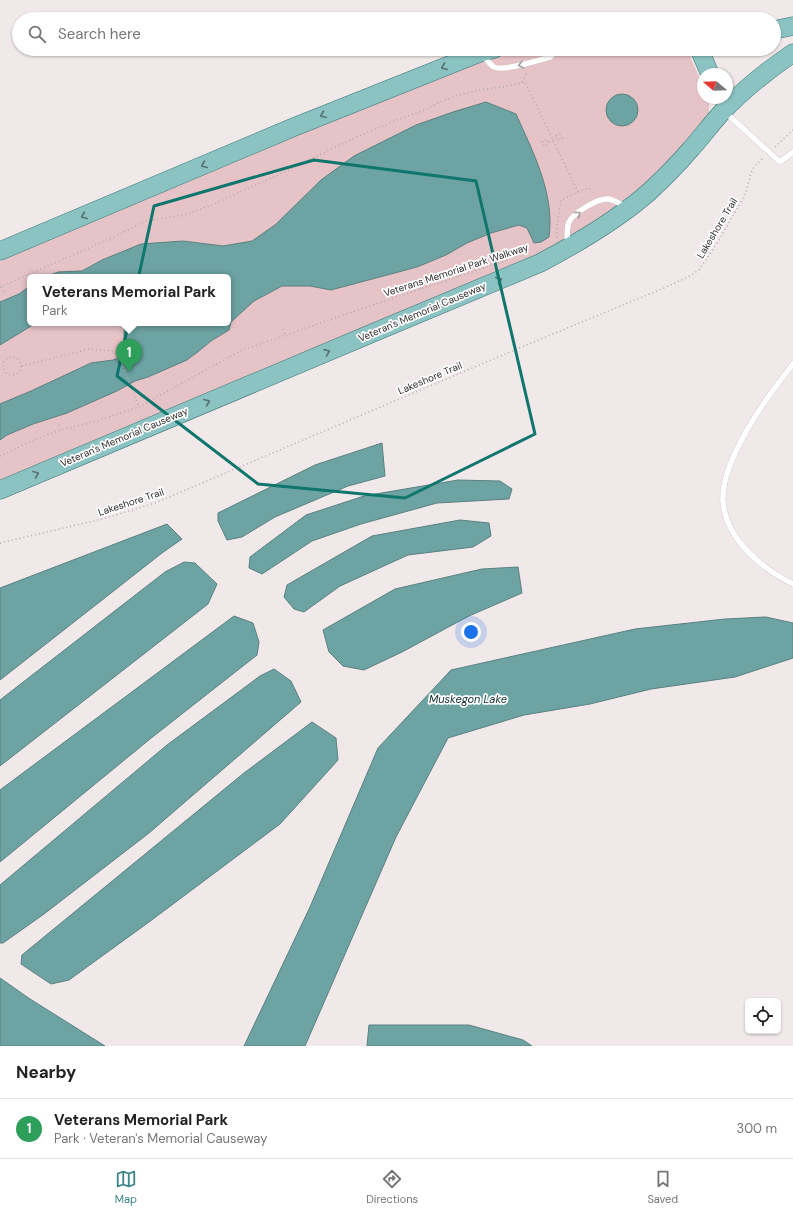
<!DOCTYPE html>
<html lang="en">
<head>
<meta charset="utf-8">
<style>
  :root { --surface:#fff; --page:#f2f2f2; --text:#222; --muted:#767676; --line:#e0e0e0; --accent:#3e8685 }
  body { margin:0; font-family:"DM Sans",sans-serif; background:var(--page); color:var(--text) }
  .controls { position:absolute; right:12px; bottom:12px; display:grid; overflow:hidden; border-radius:6px; box-shadow:0 1px 3px #0004 }
  .controls button { width:36px; height:36px; display:grid; place-items:center; padding:0; border:0; border-bottom:1px solid var(--line); background:var(--surface); color:var(--text); font:20px sans-serif }
  .compass { position:absolute; left:697px; top:68px; width:36px; height:36px; border-radius:50%; background:var(--surface); box-shadow:0 1px 3px #0004; rotate:289deg }
  .you { position:absolute; left:471px; top:632px; width:14px; height:14px; margin:-10px; border:3px solid #fff; border-radius:50%; background:#1a73e8; box-shadow:0 0 0 6px #1a73e833 }
  .badge { display:grid; place-items:center; width:26px; height:26px; border-radius:50%; background:var(--accent); color:#fff; font-size:13px; font-weight:700 }
  .pin { position:absolute; translate:-50% -33px; filter:drop-shadow(0 1px 2px #0008) }
  .pin::after { content:''; position:absolute; top:21px; width:14px; height:12px; background:inherit; clip-path:polygon(0 0,100% 0,50% 100%) }
  .popup { position:absolute; left:27px; top:274px; width:204px; height:52px; box-sizing:border-box; display:grid; place-content:center; border-radius:6px; background:var(--surface); filter:drop-shadow(0 1px 3px #0005); font-size:13px; white-space:nowrap; color:var(--muted) }
  .popup b { font-size:15px; color:var(--text) }
  .popup::after { content:''; position:absolute; left:50%; top:100%; margin-left:-8px; border:8px solid transparent; border-top-color:var(--surface) }
  .list { margin:0; padding:0; list-style:none }
  h2 { display:flex; justify-content:space-between; align-items:center; height:52px; margin:0; padding:0 16px; font-size:17px }
  h2 small { font-size:13px; font-weight:400; color:var(--muted) }
  .list li { display:grid; grid-template-columns:26px 1fr auto; gap:12px; align-items:center; box-sizing:border-box; height:60px; padding:0 16px; border-top:1px solid var(--line) }
  .list b { display:block; font-size:15px; white-space:nowrap }
  .list p { margin:0; font-size:13px; white-space:nowrap; color:var(--muted) }
  .list em { font-size:13px; font-style:normal; color:var(--muted) }
  .icon { flex:none; width:22px; height:22px; fill:none; stroke:currentColor; stroke-width:2; stroke-linecap:round; stroke-linejoin:round }
  .map { position:relative; flex:none; width:793px; height:1046px; overflow:hidden }
  .search { position:absolute; background:var(--surface); box-shadow:0 1px 3px #0004; left:12px; right:12px; top:12px; height:44px; display:flex; align-items:center; gap:10px; box-sizing:border-box; padding:0 14px; border-radius:22px; color:var(--muted); font-size:15px }
  .sheet { height:112px; background:var(--surface) }
  nav { display:flex; justify-content:space-around; align-items:center; box-sizing:border-box; height:56px; border-top:1px solid var(--line); background:var(--surface); font-size:11px; color:var(--muted) }
  nav a { display:grid; justify-items:center; gap:2px }
  nav .on { color:var(--accent) }
  .map>svg:first-child { display:block }
</style>
</head>
<body>
<div class="map">
<svg width="793" height="1046" viewBox="0 0 793 1046">
  <rect width="100%" height="100%" fill="#f0e8e9"/>
  <path fill="#e6c3c7" fill-rule="evenodd" d="M 522,49 L 681,49 L 688,52 L 703,85 L 703,98 L 709,99 L 709,112 L 697,131 L 648,182 L 624,200 L 592,228 L 517,264 L 0,480 L 0,261 L 465,65 L 507,52 ZM 30,277 L 228,277 L 228,323 L 30,323 Z"/>
  <g fill="#6da3a3" stroke="#5b8080">
    <circle cx="622" cy="110" r="16"/>
    <path d="M 486,102 L 516,114 C 533,152 555,194 549,237 L 541,242 L 534,243 L 527,228 L 519,225 L 491,233 L 467,243 L 446,255 L 417,267 L 331,290 L 310,286 L 282,286 L 254,301 L 231,322 L 229,330 L 211,341 L 199,351 L 187,360 L 148,377 L 135,381 L 117,391 L 67,413 L 33,424 L 7,435 L 0,440 L 0,404 L 31,391 L 91,363 L 113,360 L 126,355 L 124,344 L 124,328 L 122,323 L 228,323 L 228,277 L 46,277 L 58,272 L 82,271 L 102,260 L 141,244 L 183,241 L 223,246 L 252,241 L 275,225 L 321,180 L 354,156 L 416,125 L 453,112 Z"/>
    <polygon points="30,286 30,323 36,323 0,345 0,302 19,294"/>
    <polygon points="382,443 385,476 348,486 275,517 242,537 227,540 218,521 218,513 315,465"/>
    <polygon points="458,480 500,481 512,489 509,499 437,503 361,524 312,541 262,574 249,568 250,557 306,515 364,496"/>
    <polygon points="460,520 489,523 491,536 473,547 408,555 340,586 304,612 294,609 284,597 287,585 372,536"/>
    <polygon points="167,524 182,539 162,553 0,680 0,588"/>
    <polygon points="184,562 195,563 217,584 208,604 0,766 0,700 165,572"/>
    <polygon points="518,567 522,593 469,616 402,652 364,670 343,666 329,652 323,630 395,589 482,569"/>
    <polygon points="234,616 253,623 259,642 257,655 150,739 0,862 0,790"/>
    <polygon points="766,617 793,623 793,658 735,677 651,689 590,704 524,715 448,738 396,837 305,1046 244,1046 310,907 378,748 451,670 635,629 725,619"/>
    <polygon points="274,669 291,681 301,702 149,833 44,914 3,943 0,943 0,885 167,745 260,676"/>
    <polygon points="312,722 336,738 338,760 280,824 149,922 69,980 51,984 21,964 22,955 244,773"/>
    <polygon points="0,978 30,999 105,1046 0,1046"/>
    <polygon points="369,1025 469,1025 523,1040 532,1046 367,1046"/>
  </g>
  <g fill="none" stroke-linecap="round" stroke-linejoin="round">
    <defs>
      <g id="service">
        <path d="M 483,55 C 486,59 489,64 494,67 C 502,72 540,60 550,57 L 552,55 L 554,49"/>
        <polyline points="725,112 780,162 793,152"/>
        <path d="M 567,244 C 568,237 566,229 569,222 C 573,213 598,198 608,199 C 614,200 620,204 625,206"/>
        <path d="M 793,364 C 768,395 720,461 723,502 C 726,539 762,569 793,584"/>
      </g>
      <g id="primary">
        <polyline points="774,30 793,26"/>
        <polyline points="699,49 710,74"/>
        <polyline points="0,251 294,127 482,52 494,49"/>
        <path d="M 0,490 L 363,337 L 540,263 C 578,243 616,221 649,192 C 663,179 677,165 689,151 C 701,138 711,124 723,111 C 744,89 768,70 793,53"/>
      </g>
    </defs>
    <use href="#service" stroke="#bfb7b8" stroke-width="6"/>
    <use href="#primary" stroke="#387474" stroke-width="19"/>
    <g stroke="#b1aaab" stroke-width="1.5" stroke-dasharray="1 3" stroke-linecap="butt">
      <polyline points="522,82 527,72"/>
      <polyline points="548,142 549,144 544,146 542,142 547,140 548,142 556,138 555,136 560,134 562,138 557,140 556,138"/>
      <polyline points="775,147 793,130"/>
      <polyline points="578,192 589,188 592,192 591,195"/>
      <polyline points="419,284 420,289"/>
      <polyline points="0,287 116,236 145,221 184,215 214,204 278,175 352,139 399,119 425,110 442,101 456,96 478,90 503,87 525,82 578,192 561,200 557,225 557,239"/>
      <polyline points="2,287 4,293"/>
      <polyline points="283,329 285,335"/>
      <circle cx="12" cy="366" r="9"/>
      <polyline points="22,366 89,349 113,351 120,359 139,407"/>
      <polyline points="59,425 61,430"/>
      <polyline points="0,456 43,436 61,430 97,421 139,407 240,351 346,314 508,260"/>
      <polyline points="0,543 106,518 155,503 524,346 664,288 688,277 699,270 719,240 740,204 746,192 751,173 754,167 764,157"/>
    </g>
    <use href="#service" stroke="#fff" stroke-width="5.5"/>
    <use href="#primary" stroke="#8ac3c2" stroke-width="18"/>
  </g>
  <defs><path id="oneway-chevron" d="M-2-3.5L2.5 0L-2 3.5" fill="none" stroke-width="1.6" stroke-linecap="round" stroke-linejoin="round"/></defs>
  <g stroke="#a2a0a0">
    <use href="#oneway-chevron" transform="translate(521 65) rotate(166)"/>
    <use href="#oneway-chevron" transform="translate(578 214) rotate(-38)"/>
  </g>
  <g stroke="#587070">
    <use href="#oneway-chevron" transform="translate(444 67) rotate(159)"/>
    <use href="#oneway-chevron" transform="translate(323 115) rotate(158)"/>
    <use href="#oneway-chevron" transform="translate(204 165) rotate(157)"/>
    <use href="#oneway-chevron" transform="translate(84 216) rotate(157)"/>
    <use href="#oneway-chevron" transform="translate(499 280) rotate(-22)"/>
    <use href="#oneway-chevron" transform="translate(327 352) rotate(-23)"/>
    <use href="#oneway-chevron" transform="translate(207 402) rotate(-23)"/>
    <use href="#oneway-chevron" transform="translate(36 474) rotate(-23)"/>
  </g>
  <path fill="none" stroke="#0f766e" stroke-width="3" stroke-linejoin="round" d="M 314,160 L 476,181 L 535,434 L 405,498 L 258,484 L 117,376 L 154,206 Z"/>
  <g text-anchor="middle" dominant-baseline="central" stroke-width="3.5" stroke-linejoin="round" paint-order="stroke">
    <g font-size="10" fill="#302d2d" stroke="#fff">
      <text transform="translate(717 228) rotate(-59)">Lakeshore Trail</text>
      <text transform="translate(456 270) rotate(-18)">Veterans Memorial Park Walkway</text>
      <text transform="translate(422 312) rotate(-23)">Veteran's Memorial Causeway</text>
      <text transform="translate(430 378) rotate(-23)">Lakeshore Trail</text>
      <text transform="translate(124 437) rotate(-23)">Veteran's Memorial Causeway</text>
      <text transform="translate(131 502) rotate(-18)">Lakeshore Trail</text>
    </g>
    <g font-size="11" font-style="italic" fill="#122f2f" stroke="#fff">
      <text x="468" y="699">Muskegon Lake</text>
    </g>
  </g>
</svg>
<div class="controls">
<button><svg class="icon" aria-label="locate" viewBox="0 0 24 24"><circle cx="12" cy="12" r="6"/><path d="M12 2v4M12 18v4M2 12h4M18 12h4"/></svg></button>
</div>
<svg class="compass" viewBox="-18 -18 36 36"><path d="M0-13l5 13h-10z" fill="#e53935"/><path d="M0 13l5-13h-10z" fill="#767676"/></svg>
<div class="you"></div>
<div class="pin badge" style="left:129px;top:372px;background:#2e9e5b">1</div>
<div class="popup"><b>Veterans Memorial Park</b>Park</div>
<div class="search"><svg class="icon" aria-label="search" viewBox="0 0 24 24"><circle cx="10" cy="10" r="6"/><path d="M15 15l6 6"/></svg>Search here</div>
</div>
<section class="sheet">
<h2>Nearby<small></small></h2>
<ul class="list">
<li><span class="badge" style="background:#2e9e5b">1</span><div><b>Veterans Memorial Park</b><p>Park · Veteran's Memorial Causeway</p></div><em>300 m</em></li>
</ul>
</section>
<nav>
<a class="on"><svg class="icon" aria-label="map" viewBox="0 0 24 24"><path d="M3 6l6-2 6 2 6-2v14l-6 2-6-2-6 2zM9 4v14M15 6v14"/></svg>Map</a>
<a><svg class="icon" aria-label="directions" viewBox="0 0 24 24"><path d="M12 3l9 9-9 9-9-9zM9 14v-3h6M13 9l2 2-2 2"/></svg>Directions</a>
<a><svg class="icon" aria-label="saved" viewBox="0 0 24 24"><path d="M7 4h10v16l-5-4-5 4z"/></svg>Saved</a>
</nav>
</body>
</html>
